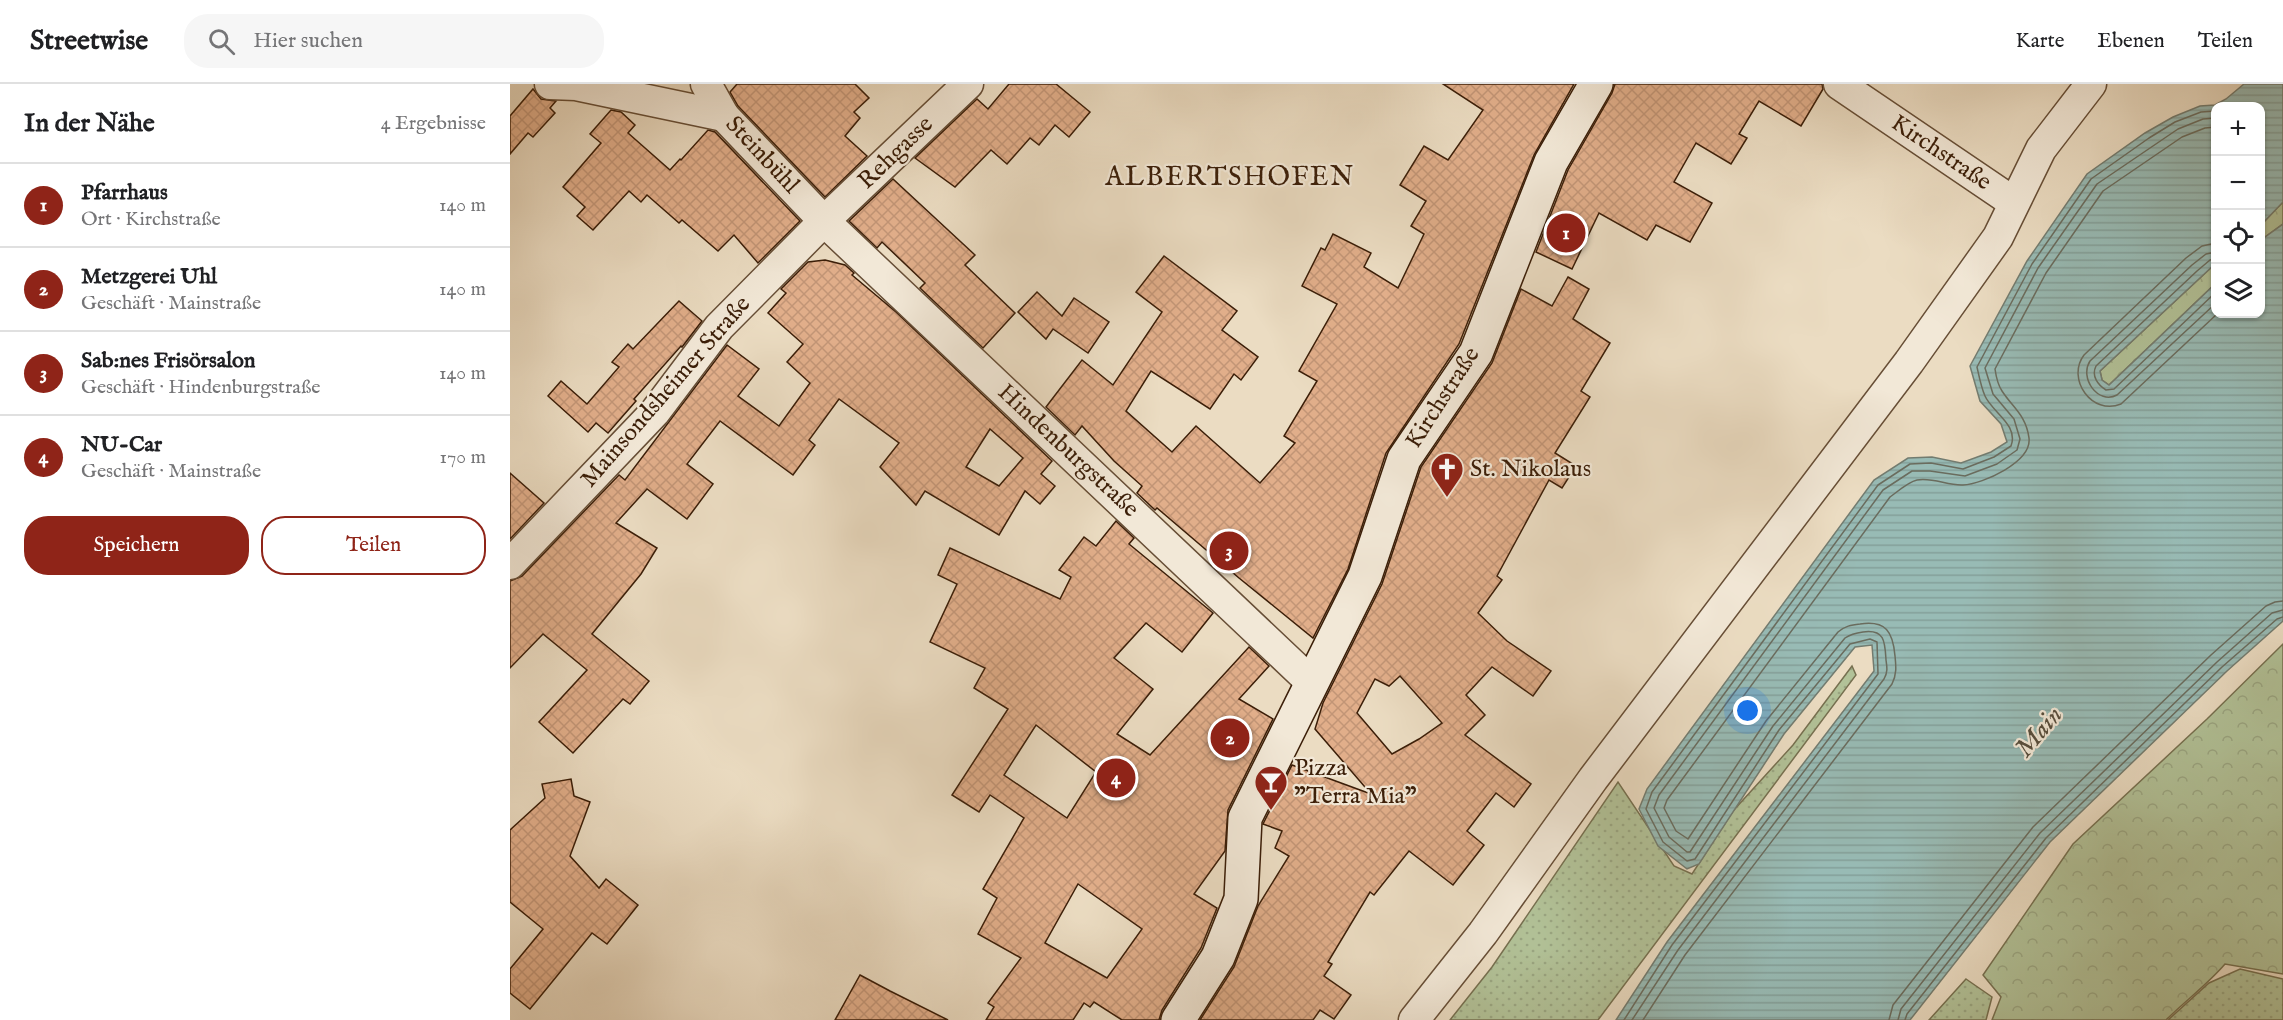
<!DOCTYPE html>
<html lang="de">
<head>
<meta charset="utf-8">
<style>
  :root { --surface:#fff; --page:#f6f6f6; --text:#202124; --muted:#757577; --line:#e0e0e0; --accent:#8f2418 }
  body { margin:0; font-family:"IM FELL English",serif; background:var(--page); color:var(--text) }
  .controls { position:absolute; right:18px; top:18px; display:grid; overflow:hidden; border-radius:12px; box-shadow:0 2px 4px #0004 }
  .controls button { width:54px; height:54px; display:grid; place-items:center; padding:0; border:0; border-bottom:2px solid var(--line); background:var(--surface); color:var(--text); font:30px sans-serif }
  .you { position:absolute; left:1238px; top:627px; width:21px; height:21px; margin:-15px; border:4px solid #fff; border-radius:50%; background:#1a73e8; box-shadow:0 0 0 9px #1a73e833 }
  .badge { display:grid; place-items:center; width:39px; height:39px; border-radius:50%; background:var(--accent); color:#fff; font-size:20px; font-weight:700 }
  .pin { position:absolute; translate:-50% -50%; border:3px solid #fff; box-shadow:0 2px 6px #0006 }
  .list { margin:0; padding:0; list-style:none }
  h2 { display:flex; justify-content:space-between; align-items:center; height:78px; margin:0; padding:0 24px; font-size:26px }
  h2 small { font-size:20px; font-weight:400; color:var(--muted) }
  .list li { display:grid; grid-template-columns:39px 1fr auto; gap:18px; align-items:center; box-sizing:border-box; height:84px; padding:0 24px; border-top:2px solid var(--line) }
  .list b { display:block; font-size:22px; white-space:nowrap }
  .list p { margin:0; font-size:20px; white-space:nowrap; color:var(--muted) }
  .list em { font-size:20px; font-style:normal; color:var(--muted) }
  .actions { display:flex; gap:12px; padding:18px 24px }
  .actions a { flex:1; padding:14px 0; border:2px solid var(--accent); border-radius:24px; text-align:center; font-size:21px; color:var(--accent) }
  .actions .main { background:var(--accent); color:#fff }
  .icon { flex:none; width:33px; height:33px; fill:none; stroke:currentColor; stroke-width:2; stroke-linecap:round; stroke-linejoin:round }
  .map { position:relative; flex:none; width:1773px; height:936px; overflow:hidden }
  header { display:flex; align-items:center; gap:36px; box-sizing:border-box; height:84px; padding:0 30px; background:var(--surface); border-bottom:2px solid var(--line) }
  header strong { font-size:28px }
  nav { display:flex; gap:33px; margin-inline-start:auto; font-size:21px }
  .search { width:420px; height:54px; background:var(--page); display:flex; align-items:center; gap:15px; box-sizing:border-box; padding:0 21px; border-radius:24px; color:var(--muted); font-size:22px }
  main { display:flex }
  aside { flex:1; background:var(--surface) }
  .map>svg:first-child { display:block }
</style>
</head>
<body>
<header>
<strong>Streetwise</strong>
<div class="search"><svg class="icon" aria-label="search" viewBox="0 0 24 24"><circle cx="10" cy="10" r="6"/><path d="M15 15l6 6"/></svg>Hier suchen</div>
<nav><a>Karte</a><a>Ebenen</a><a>Teilen</a></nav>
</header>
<main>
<aside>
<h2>In der Nähe<small>4 Ergebnisse</small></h2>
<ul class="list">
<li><span class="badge">1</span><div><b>Pfarrhaus</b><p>Ort · Kirchstraße</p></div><em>140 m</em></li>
<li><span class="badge">2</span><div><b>Metzgerei Uhl</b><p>Geschäft · Mainstraße</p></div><em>140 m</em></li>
<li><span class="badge">3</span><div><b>Sab:nes Frisörsalon</b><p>Geschäft · Hindenburgstraße</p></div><em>140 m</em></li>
<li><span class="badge">4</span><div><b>NU-Car</b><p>Geschäft · Mainstraße</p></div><em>170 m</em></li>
</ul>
<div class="actions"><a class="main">Speichern</a><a>Teilen</a></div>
</aside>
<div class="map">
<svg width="1773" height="936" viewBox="0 0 1773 936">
  <defs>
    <pattern id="grass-dots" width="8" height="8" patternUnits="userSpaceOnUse" patternTransform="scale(1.5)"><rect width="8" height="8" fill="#b2c298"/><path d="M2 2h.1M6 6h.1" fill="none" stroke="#9aa682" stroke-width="1.8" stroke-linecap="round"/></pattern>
    <pattern id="forest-crowns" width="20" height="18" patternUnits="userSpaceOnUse" patternTransform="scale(1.5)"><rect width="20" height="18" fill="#b2c298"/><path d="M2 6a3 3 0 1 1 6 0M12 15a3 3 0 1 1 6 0" fill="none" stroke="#9aa682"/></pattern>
    <pattern id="water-rules" width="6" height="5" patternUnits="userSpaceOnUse" patternTransform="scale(1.5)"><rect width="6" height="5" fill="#98bbb5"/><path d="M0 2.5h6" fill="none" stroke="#84a09a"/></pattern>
    <pattern id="building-cross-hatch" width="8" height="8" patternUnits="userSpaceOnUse" patternTransform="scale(1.5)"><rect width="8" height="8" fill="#e1ae8a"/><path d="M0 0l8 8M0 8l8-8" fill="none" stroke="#c29576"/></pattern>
  </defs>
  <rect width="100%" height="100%" fill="#ebdcc2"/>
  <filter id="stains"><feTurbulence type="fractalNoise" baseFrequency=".00333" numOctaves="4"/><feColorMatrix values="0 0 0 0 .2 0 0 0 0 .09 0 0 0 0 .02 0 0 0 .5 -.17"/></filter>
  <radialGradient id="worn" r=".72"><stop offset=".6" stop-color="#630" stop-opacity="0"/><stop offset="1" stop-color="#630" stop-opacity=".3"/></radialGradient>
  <g fill="url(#grass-dots)" stroke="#767050" stroke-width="1.5">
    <polygon points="1342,582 1346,591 1088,936 940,936 982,883 1108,698 1164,782 1182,790 1223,727 1283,661"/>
    <polygon points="1730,885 1773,895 1773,936 1658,936 1699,899"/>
    <polygon points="1456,895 1482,913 1476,936 1419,936"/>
  </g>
  <g fill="url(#forest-crowns)" stroke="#767050" stroke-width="1.5">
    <polygon points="1773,118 1773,140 1751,156 1751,141"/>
    <polygon points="1705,180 1705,200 1599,301 1592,296 1590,287"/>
    <path d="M 1773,560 L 1773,890 L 1715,880 C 1697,901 1675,917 1656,936 L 1482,936 L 1491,913 L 1473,891 L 1563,760 L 1697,635 Z"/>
  </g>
  <polygon fill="url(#water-rules)" stroke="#737c70" stroke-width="1.5" points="1734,0 1773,0 1773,118 1751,141 1750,22 1706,22 1705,180 1590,287 1592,296 1599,301 1705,200 1706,230 1750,230 1751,156 1773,140 1773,537 1717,587 1540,758 1400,936 1106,936 1157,858 1364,587 1362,561 1345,563 1274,650 1189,780 1177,785 1148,762 1129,725 1137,705 1364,396 1398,374 1422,373 1451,379 1481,368 1497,358 1491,340 1470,317 1460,282 1517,177 1577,90 1635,49 1663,33 1690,22 1705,21 1716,15"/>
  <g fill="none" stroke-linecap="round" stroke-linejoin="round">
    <g stroke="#6a6c5e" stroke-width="1.5">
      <path d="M 1706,159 L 1692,162 L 1676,174 L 1574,271 C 1556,295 1582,332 1611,320 L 1707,230"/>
      <path d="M 1706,168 L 1696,170 L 1682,181 L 1580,277 C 1569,294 1588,321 1607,311 L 1706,219"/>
      <path d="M 1706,175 L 1700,176 L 1687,187 L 1586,282 C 1581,292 1588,301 1596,306 L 1604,305 L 1706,208"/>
      <path d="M 1114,936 L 1162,861 L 1368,590 L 1367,558 L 1360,555 L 1340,560 L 1269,646 L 1185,775 L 1177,777 L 1153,758 L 1136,725 L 1142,708 L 1368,401 L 1400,380 L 1421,379 L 1453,385 L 1484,373 L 1501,362 C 1509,341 1482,328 1475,312 C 1471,303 1469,292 1467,283 L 1522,180 L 1581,95 L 1639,54 L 1665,38 L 1691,28 L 1706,27"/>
      <path d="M 1122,936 L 1168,866 L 1374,595 C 1378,588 1377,583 1376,576 C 1375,558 1375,545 1353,548 C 1346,549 1341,550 1335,554 L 1263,642 L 1180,768 L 1177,768 L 1159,753 L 1144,724 L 1149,711 L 1373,406 L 1402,387 L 1420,387 L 1455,392 L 1487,380 L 1507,366 L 1510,355 L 1504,335 L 1483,310 L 1475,284 L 1528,184 L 1587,100 L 1668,45 L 1693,35 L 1706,34"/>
      <path d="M 1133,936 L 1175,871 L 1382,600 C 1387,590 1386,582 1385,572 C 1383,548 1376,536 1350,540 C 1341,541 1335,542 1328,548 L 1256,637 L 1178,755 L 1166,747 L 1154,724 L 1157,716 L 1380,413 C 1387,408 1398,398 1407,396 C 1423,393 1438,402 1453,401 C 1473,400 1522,378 1519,354 C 1516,331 1503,324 1492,307 C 1488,301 1486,292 1485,285 L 1536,189 L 1593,107 L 1672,53 L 1695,44 L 1706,43"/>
      <polyline points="1379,936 1383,921 1523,743 1701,571 1756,522 1765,518 1773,517"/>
      <polyline points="1388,936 1391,925 1530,749 1707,578 1762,529 1773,526"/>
      <polyline points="1395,936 1397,930 1536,754 1712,583 1767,535 1773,533"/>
    </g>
  </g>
  <g fill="url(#building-cross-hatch)" stroke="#3b1e08" stroke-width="1.5" fill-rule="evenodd">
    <polygon points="227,0 345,0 359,14 344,28 350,34 335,52 357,72 315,113 228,22 220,8"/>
    <polygon points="499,0 546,0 580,28 559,53 545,41 529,61 520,54 497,80 481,66 445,103 405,74 467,15 478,25"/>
    <polygon points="933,0 1064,0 1024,71 949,260 876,369 838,485 803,554 729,494 647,424 645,426 627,409 632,402 604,377 572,342 565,351 536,323 572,276 603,301 652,228 626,208 654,172 727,227 712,246 748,273 731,296 724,290 700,325 641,287 616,327 662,368 686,342 750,399 785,359 774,352 807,297 789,287 827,220 792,202 811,164 815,166 823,150 861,169 854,183 888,204 914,150 901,142 916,117 890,101 914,62 938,76 973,26"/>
    <polygon points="1105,0 1312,0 1313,5 1291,42 1249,17 1229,50 1237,54 1221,80 1186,59 1164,98 1202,119 1180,158 1146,141 1137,156 1089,129 1062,185 1026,168 1058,86 1102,9"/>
    <polygon points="23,5 31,15 46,17 40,24 45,29 23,53 18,49 0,70 0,32"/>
    <polygon points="101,26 111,28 125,41 118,49 160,86 170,75 171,76 198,46 205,48 290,137 248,179 224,151 208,167 172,136 169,139 137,111 131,118 119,107 83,146 67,132 75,123 53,103 91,59 80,50"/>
    <polygon points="383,95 465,171 455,181 505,229 473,264 410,204 415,199 372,158 367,164 339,137"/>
    <path d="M 315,176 L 335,181 L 344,189 L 342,191 L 386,228 L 542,377 L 531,390 L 545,402 L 530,420 L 515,407 L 489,451 L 415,407 L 406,421 L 370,383 L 389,359 L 329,315 L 299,356 L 305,361 L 283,391 L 210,337 L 177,380 L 203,400 L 177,435 L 137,405 L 106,439 L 147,464 L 131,490 L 82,550 L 139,597 L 120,620 L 113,615 L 63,669 L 29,638 L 77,586 L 33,550 L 0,584 L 0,497 L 12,492 L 109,391 L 115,396 L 217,261 L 249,285 L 228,312 L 269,342 L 300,299 L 277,278 L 293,260 L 258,229 L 276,209 L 271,205 L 298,178 ZM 480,345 L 513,374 L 489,402 L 456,383 Z"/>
    <path d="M 1058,193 L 1079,205 L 1063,235 L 1100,259 L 1071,307 L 1080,313 L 1045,369 L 1066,382 L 1052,404 L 1039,396 L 987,492 L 992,496 L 968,529 L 997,557 L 1041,587 L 1023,612 L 982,583 L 956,611 L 975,631 L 955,651 L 1021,700 L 1004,723 L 986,709 L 957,747 L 974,761 L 943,801 L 899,767 L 864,811 L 860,808 L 818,878 L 822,880 L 814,892 L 841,911 L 824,935 L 810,926 L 803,936 L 690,936 L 724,883 L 748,822 L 779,772 L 765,764 L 772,747 L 753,740 L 782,681 L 861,710 L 805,645 L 813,619 L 872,500 L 911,383 L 982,279 L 1011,205 L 1042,222 ZM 890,592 L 932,639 L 909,655 L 882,670 L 847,629 L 865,595 L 879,602 Z"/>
    <polygon points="527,208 552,232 564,214 599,238 578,269 543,245 536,255 508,228"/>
    <polygon points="169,217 192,237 172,263 171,262 124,315 126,317 98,349 86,339 78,348 38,312 51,297 77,320 109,283 102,278 118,260 123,265"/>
    <polygon points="0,389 34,419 0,455"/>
    <path d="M 606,437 L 624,454 L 619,460 L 703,529 L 672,568 L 636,539 L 604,574 L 643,605 L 607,650 L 640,671 L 739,563 L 759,582 L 729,615 L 763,635 L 718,726 L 715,767 L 684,810 L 707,824 L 691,864 L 652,926 L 649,936 L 612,936 L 584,918 L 580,923 L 574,919 L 563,936 L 476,936 L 484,923 L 478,919 L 511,874 L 468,850 L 487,814 L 473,805 L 514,734 L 480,711 L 469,728 L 442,711 L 498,625 L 464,604 L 475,584 L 420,558 L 447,500 L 428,491 L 440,464 L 550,515 L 561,493 L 549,486 L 574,453 L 586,462 ZM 526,641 L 586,688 L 557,734 L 494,691 ZM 568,800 L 632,845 L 597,894 L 535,859 Z"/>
    <polygon points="61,695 64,712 80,718 60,772 89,804 96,795 128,821 97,860 82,849 20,925 0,909 0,885 33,845 0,818 0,746 35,714 32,700"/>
    <polygon points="350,891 380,907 438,936 325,936"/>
  </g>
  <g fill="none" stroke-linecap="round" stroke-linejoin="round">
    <defs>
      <g id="street">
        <polyline points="40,0 66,1 214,32"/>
        <polyline points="196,0 214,32 314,137 801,598"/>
        <polyline points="1329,0 1503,118"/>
        <polyline points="0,480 145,328 209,243 314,137 458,0"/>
        <polyline points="904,936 973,849 1083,695 1399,278 1488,153 1531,65 1581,0"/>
      </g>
      <polyline id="secondary" points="668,936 708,873 731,815 735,734 855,492 894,375 966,269 1041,78 1086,0"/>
    </defs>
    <use href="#street" stroke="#674e36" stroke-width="33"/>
    <use href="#secondary" stroke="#3b1e08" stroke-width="36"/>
    <use href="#street" stroke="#f2e8d7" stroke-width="30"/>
    <use href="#secondary" stroke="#f2e8d7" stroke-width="33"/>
  </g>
  <defs>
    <symbol id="church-pin" viewBox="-11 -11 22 30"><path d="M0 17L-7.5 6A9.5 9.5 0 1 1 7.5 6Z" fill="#8f2418" stroke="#f2e8d7"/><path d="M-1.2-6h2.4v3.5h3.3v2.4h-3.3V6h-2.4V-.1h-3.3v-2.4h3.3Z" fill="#fff"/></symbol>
    <symbol id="bar-pin" viewBox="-11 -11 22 30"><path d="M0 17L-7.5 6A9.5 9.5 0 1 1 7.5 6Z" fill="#8f2418" stroke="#f2e8d7"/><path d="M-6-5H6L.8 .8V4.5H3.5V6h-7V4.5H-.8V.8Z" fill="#fff"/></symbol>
  </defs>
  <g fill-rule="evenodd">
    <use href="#church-pin" x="918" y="366" width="38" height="52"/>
    <use href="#bar-pin" x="742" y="679" width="38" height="52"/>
  </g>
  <g text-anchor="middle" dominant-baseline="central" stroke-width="4.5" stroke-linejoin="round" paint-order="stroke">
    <g font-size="24" fill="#3b1e08" stroke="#f2e8d7">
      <text transform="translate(386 69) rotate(-44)">Rehgasse</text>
      <text transform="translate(1431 69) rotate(34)">Kirchstraße</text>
      <text transform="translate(252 71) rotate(47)">Steinbühl</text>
      <text transform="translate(156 308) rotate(-49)">Mainsondsheimer Straße</text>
      <text transform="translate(933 314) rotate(-57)">Kirchstraße</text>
      <text transform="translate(558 367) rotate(43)">Hindenburgstraße</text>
    </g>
    <g font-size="24" fill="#3b1e08" stroke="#f2e8d7" text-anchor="start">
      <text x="960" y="385">St. Nikolaus</text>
      <text x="784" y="684">Pizza<tspan x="784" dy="28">"Terra Mia"</tspan></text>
    </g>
    <g font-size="26" font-style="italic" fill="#574d3c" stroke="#f2e8d7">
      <text transform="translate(1529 648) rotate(-50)">Main</text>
    </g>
    <g font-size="27" letter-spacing="1.5" fill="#3b1e08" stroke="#f2e8d7">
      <text x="720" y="94">ALBERTSHOFEN</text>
    </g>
  </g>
  <rect width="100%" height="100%" filter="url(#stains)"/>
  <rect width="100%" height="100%" fill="url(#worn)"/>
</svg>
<div class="controls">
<button>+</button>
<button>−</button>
<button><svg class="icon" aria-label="locate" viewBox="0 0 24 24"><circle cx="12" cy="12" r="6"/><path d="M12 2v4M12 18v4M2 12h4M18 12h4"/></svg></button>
<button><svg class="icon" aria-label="layers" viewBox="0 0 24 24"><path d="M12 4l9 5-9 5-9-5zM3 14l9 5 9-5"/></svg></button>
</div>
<div class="you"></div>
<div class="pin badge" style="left:1056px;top:149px">1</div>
<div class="pin badge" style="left:720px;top:654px">2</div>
<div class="pin badge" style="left:719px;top:467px">3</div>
<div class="pin badge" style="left:606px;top:694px">4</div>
</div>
</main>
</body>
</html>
